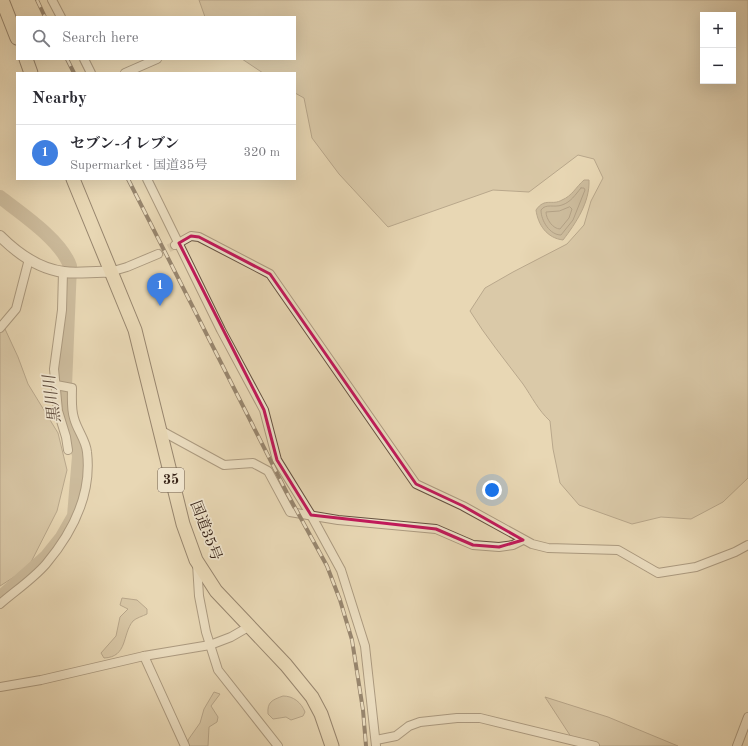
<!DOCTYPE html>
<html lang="en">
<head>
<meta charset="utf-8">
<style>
  :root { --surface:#fff; --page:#f7f7f7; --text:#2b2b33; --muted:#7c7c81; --line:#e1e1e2; --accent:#8f2418 }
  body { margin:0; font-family:"Old Standard TT","Noto Serif JP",serif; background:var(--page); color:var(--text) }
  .controls { position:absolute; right:12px; top:12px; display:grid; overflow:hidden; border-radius:0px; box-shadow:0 4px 16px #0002 }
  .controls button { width:36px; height:36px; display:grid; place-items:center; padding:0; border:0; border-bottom:1px solid var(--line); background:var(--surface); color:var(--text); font:20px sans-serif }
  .you { position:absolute; left:492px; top:490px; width:14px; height:14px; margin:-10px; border:3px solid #fff; border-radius:50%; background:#1a73e8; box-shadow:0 0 0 6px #1a73e833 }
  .badge { display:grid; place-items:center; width:26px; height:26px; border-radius:50%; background:var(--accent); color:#fff; font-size:13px; font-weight:700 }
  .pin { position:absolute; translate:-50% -33px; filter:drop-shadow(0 1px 2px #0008) }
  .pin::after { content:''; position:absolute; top:21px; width:14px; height:12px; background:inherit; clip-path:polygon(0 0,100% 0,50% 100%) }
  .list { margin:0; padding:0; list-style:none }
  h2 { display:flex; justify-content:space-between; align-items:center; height:52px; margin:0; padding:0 16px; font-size:17px }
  h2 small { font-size:13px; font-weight:400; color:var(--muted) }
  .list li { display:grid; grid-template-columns:26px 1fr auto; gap:12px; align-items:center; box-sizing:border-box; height:56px; padding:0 16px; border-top:1px solid var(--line) }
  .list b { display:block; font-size:15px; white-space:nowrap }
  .list p { margin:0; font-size:13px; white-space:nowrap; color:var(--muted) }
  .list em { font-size:13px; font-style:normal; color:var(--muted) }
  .icon { flex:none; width:22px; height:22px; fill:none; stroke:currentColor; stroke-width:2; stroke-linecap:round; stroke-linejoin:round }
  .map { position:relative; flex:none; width:748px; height:746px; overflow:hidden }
  .search { position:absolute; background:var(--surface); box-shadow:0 4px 16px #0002; left:16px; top:16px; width:280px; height:44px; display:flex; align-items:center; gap:10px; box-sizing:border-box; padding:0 14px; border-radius:0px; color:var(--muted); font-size:15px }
  .panel { position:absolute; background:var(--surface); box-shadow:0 4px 16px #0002; left:16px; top:72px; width:280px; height:108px; border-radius:0px }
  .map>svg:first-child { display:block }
</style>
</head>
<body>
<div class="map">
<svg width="748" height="746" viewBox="0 0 748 746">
  <rect width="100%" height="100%" fill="#e8d7b4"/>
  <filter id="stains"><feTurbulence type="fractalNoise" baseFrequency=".005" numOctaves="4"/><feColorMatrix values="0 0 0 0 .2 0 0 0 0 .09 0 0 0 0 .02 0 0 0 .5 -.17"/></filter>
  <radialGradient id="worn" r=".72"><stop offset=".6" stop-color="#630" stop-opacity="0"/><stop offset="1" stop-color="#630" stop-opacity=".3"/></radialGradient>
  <g fill="#cab99a" stroke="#816e5a" fill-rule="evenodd">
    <path d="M 199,0 L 748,0 L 748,478 L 723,502 L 691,519 L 661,517 L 632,524 L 579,505 L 560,483 L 553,449 L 550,421 C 538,410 532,397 523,384 C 505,360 486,337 470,311 L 485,288 L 513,272 L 567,244 L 584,225 L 591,201 L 603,178 L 594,159 L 578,155 L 529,192 L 493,190 L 388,227 L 339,174 L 312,138 L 304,98 L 295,93 L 295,73 L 263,73 L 242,59 L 295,59 L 295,17 L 205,17 ZM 703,15 L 733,15 L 733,81 L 703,81 Z"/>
    <polygon points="0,324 5,329 18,357 28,384 58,433 67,470 57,511 28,568 0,586"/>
    <path d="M 122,598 L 137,600 L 147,609 L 147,614 C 143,616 136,618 133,621 C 122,634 128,657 104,658 L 101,653 L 116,636 L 120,617 L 128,609 L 120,605 Z"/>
    <polygon points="214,692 220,694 211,706 218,717 217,722 209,727 208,746 189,746 188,740 200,723 204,709"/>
    <path d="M 283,696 C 293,696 301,702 305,712 L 303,716 L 291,720 L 286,717 L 273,719 L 268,714 C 267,702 272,700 283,696 Z"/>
    <polygon points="545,697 608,717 678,746 577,746"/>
  </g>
  <path fill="#ac9a7f" stroke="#7e6b56" d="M 584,180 L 589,180 C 590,202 576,223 563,240 C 547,238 538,225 536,210 C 545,197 552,206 562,200 C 572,196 576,187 584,180 Z"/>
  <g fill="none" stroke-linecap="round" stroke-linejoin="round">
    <g stroke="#725f4c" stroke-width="1">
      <path d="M 581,188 L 584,188 L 585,190 L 573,220 L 561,235 C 550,235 541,221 541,210 C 546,203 554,208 562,205 C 571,202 575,195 581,188 Z"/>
      <path d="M 570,207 L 572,209 L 569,218 L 560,229 C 553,229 546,219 546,212 L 559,211 Z"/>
    </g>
    <path stroke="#ac9a7f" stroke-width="14" d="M 0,197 C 22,214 61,240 70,266 L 65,386 L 79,456 L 74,516 L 62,537 L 46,557 L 0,598"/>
    <polyline stroke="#c5b395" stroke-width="8" stroke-dasharray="8 4" stroke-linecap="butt" points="158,254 175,245"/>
    <defs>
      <g id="minor">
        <polyline points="52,0 61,17"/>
        <polyline points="84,59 91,73"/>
        <polyline points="125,73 157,59"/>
        <polyline points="147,179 221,330 264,410 277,460 311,515 341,570 365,646 376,746"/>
        <polyline points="175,245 191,236 199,237 270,274 416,484 463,506 532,544 548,548 618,550 658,573 696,567 735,552 748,545"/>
        <polyline points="63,272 62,310 54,369 58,411 66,437 68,450"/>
        <polyline points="110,272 127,267 158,254"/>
        <polyline points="0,328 16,309 29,259"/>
        <polyline points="158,429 224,465 253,463 268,471 290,512 338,520 436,529 473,545 499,547 513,545 523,540"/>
        <polyline points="197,564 199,596 206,632 218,670 278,746"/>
        <path d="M 0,604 C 15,591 33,579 46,564 C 72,533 92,494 87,452 C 86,440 77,430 74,418 C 71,409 72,397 72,388 L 56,385"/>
        <polyline points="144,656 185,746"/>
        <polyline points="0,687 41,680 144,656 210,645 231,637 250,626"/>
        <polyline points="376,740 396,736 409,726 420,722 457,718 480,718 595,746"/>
        <polyline points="737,746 748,717"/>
      </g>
      <path id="tertiary" d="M 0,236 C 17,253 39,269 64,272 C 78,274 95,271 110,272"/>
      <g id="trunk">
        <polyline points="2,0 17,38"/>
        <polyline points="26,59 31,73"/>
        <polyline points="73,179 135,330 183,524 196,560 216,591 286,665 312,697 321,714 332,746"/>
      </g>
    </defs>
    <use href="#minor" stroke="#645140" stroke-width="10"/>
    <use href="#tertiary" stroke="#645140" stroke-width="12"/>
    <use href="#trunk" stroke="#382419" stroke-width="15"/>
    <use href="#minor" stroke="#f0e5ce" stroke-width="8"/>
    <use href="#tertiary" stroke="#f0e5ce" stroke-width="10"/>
    <use href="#trunk" stroke="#e8d7b4" stroke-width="13"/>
    <defs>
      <g id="rail">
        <polyline points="37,0 45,17"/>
        <polyline points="67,59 74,73"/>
        <polyline points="128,179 287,493 327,566 340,600 352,640 363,710 366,746"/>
      </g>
    </defs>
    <use href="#rail" stroke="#382419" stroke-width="4"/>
    <use href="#rail" stroke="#f0e5ce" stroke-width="2.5" stroke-dasharray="8" stroke-linecap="butt"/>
  </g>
  <path d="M0 0H748V746H0ZM 191,236 L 199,237 L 270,274 L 416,484 L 463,506 L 523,540 L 499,547 L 473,545 L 436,529 L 311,515 L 277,460 L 264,410 L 179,243 Z" fill="#e8d7b4" fill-opacity=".55" fill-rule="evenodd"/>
  <path fill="none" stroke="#c2185b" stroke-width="3" stroke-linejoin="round" d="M 191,236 L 199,237 L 270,274 L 416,484 L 463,506 L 523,540 L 499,547 L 473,545 L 436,529 L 311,515 L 277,460 L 264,410 L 179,243 Z"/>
  <g text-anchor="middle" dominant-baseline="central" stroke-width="3.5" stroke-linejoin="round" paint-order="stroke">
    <rect fill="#f0e5ce" stroke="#6f5e4f" stroke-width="1" x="158" y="468" width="26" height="24" rx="3"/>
    <g font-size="14" font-weight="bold" fill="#382419">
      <text x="171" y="480">35</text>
    </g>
    <g font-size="15" fill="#382419" stroke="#f0e5ce">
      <text transform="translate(205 531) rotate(69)">国道35号</text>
    </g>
    <g font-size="16" font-style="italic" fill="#5b4738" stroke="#f0e5ce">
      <text transform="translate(53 399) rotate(-97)">黒川川</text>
    </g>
  </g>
  <rect width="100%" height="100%" filter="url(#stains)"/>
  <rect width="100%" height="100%" fill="url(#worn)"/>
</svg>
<div class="controls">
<button>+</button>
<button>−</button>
</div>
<div class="you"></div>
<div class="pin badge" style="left:160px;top:306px;background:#3f7fe0">1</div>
<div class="search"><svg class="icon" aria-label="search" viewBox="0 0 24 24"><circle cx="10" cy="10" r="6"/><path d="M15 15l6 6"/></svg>Search here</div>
<section class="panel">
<h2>Nearby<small></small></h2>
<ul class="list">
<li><span class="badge" style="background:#3f7fe0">1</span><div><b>セブン-イレブン</b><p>Supermarket · 国道35号</p></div><em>320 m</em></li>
</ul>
</section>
</div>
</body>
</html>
